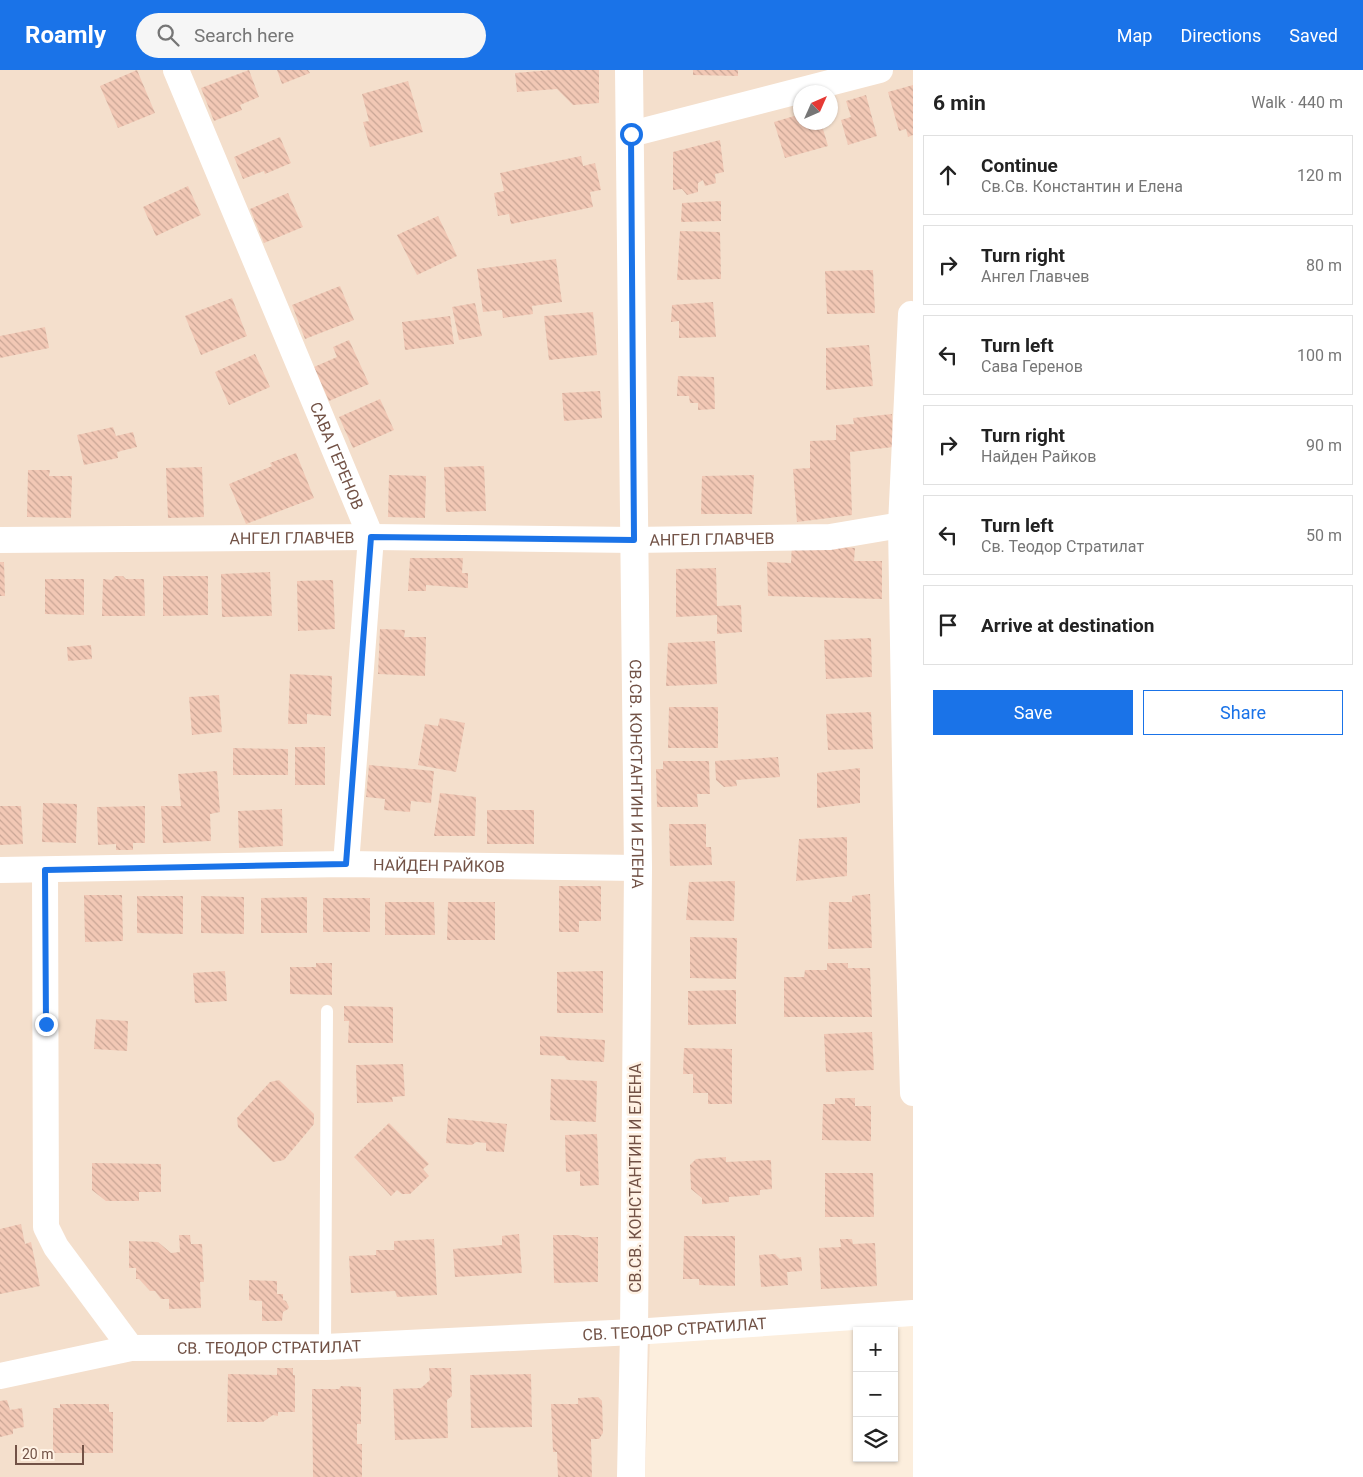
<!DOCTYPE html>
<html lang="en">
<head>
<meta charset="utf-8">
<style>
  :root { --surface:#fff; --page:#f6f6f6; --text:#222; --muted:#767676; --line:#e0e0e0; --accent:#1a73e8 }
  body { margin:0; font-family:Roboto,sans-serif; background:var(--page); color:var(--text) }
  .controls { position:absolute; right:15px; bottom:15px; display:grid; overflow:hidden; border-radius:0px; box-shadow:0 1px 4px #0004 }
  .controls button { width:45px; height:45px; display:grid; place-items:center; padding:0; border:0; border-bottom:1px solid var(--line); background:var(--surface); color:var(--text); font:25px sans-serif }
  .compass { position:absolute; left:793px; top:15px; width:45px; height:45px; border-radius:50%; background:var(--surface); box-shadow:0 1px 4px #0004; rotate:45deg }
  .scale { position:absolute; left:15px; bottom:12px; width:69px; box-sizing:border-box; padding-left:5px; border:2px solid #725246; border-top:0; font-size:14px; line-height:18px; white-space:nowrap; color:#725246; -webkit-text-stroke:4px #fff2e4; paint-order:stroke }
  .stop { position:absolute; width:15px; height:15px; margin:-11px; border:4px solid #1a73e8; border-radius:50%; background:#fff }
  .stop.end { background:#1a73e8; border-color:#fff; box-shadow:0 1px 5px #0008 }
  .list { margin:0; padding:0; list-style:none }
  h2 { display:flex; justify-content:space-between; align-items:center; height:65px; margin:0; padding:0 20px; font-size:21px }
  h2 small { font-size:16px; font-weight:400; color:var(--muted) }
  .list li { display:grid; grid-template-columns:32px 1fr auto; gap:15px; align-items:center; box-sizing:border-box; height:80px; margin:0 10px 10px; padding:0 10px; border:1px solid var(--line); border-radius:0px }
  .list b { display:block; font-size:19px; white-space:nowrap }
  .list p { margin:0; font-size:16px; white-space:nowrap; color:var(--muted) }
  .list em { font-size:16px; font-style:normal; color:var(--muted) }
  .actions { display:flex; gap:10px; padding:15px 20px }
  .actions a { flex:1; padding:11px 0; border:1px solid var(--accent); border-radius:0px; text-align:center; font-size:18px; color:var(--accent) }
  .actions .main { background:var(--accent); color:#fff }
  .icon { flex:none; width:28px; height:28px; fill:none; stroke:currentColor; stroke-width:2; stroke-linecap:round; stroke-linejoin:round }
  .map { position:relative; flex:none; width:913px; height:1407px; overflow:hidden }
  header { display:flex; align-items:center; gap:30px; box-sizing:border-box; height:70px; padding:0 25px; background:var(--accent); color:#fff }
  header strong { font-size:24px }
  nav { display:flex; gap:28px; margin-inline-start:auto; font-size:18px }
  .search { width:350px; height:45px; background:var(--page); display:flex; align-items:center; gap:12px; box-sizing:border-box; padding:0 18px; border-radius:28px; color:var(--muted); font-size:19px }
  main { display:flex }
  aside { flex:1; background:var(--surface) }
  .map>svg:first-child { display:block }
</style>
</head>
<body>
<header>
<strong>Roamly</strong>
<div class="search"><svg class="icon" aria-label="search" viewBox="0 0 24 24"><circle cx="10" cy="10" r="6"/><path d="M15 15l6 6"/></svg>Search here</div>
<nav><a>Map</a><a>Directions</a><a>Saved</a></nav>
</header>
<main>
<div class="map">
<svg width="913" height="1407" viewBox="0 0 913 1407">
  <defs>
    <pattern id="building-back-hatch" width="6" height="6" patternUnits="userSpaceOnUse" patternTransform="scale(1.25)"><rect width="6" height="6" fill="#f2c8b5"/><path d="M-1 5l2 2M0 0l6 6M5-1l2 2" fill="none" stroke="#c8a595"/></pattern>
  </defs>
  <rect width="100%" height="100%" fill="#fceedd"/>
  <path fill="#f4dfcc" fill-rule="evenodd" d="M 0,0 L 913,0 L 913,1253 L 650,1268 L 645,1407 L 0,1407 ZM 801,22 L 831,22 L 831,52 L 801,52 Z"/>
  <g fill="url(#building-back-hatch)">
    <polygon points="137,0 155,43 118,58 100,16"/>
    <polygon points="249,0 259,27 240,35 242,40 214,51 201,18"/>
    <polygon points="277,0 308,0 310,3 282,14"/>
    <polygon points="552,0 599,0 599,33 573,35 557,19 517,22 515,3"/>
    <polygon points="693,0 738,0 738,6 693,5"/>
    <polygon points="408,11 423,62 370,77 363,52 369,51 362,24"/>
    <polygon points="913,15 913,65 908,67 906,59 899,61 888,22"/>
    <polygon points="866,25 877,66 848,75 841,50 851,47 846,31"/>
    <polygon points="801,44 801,52 821,52 828,76 785,88 774,52"/>
    <polygon points="280,67 291,93 265,104 264,101 243,109 234,87"/>
    <polygon points="720,70 724,102 715,104 716,113 705,116 703,110 698,113 698,122 687,125 682,119 673,120 673,82"/>
    <polygon points="581,86 583,96 595,93 601,120 590,122 593,137 511,154 509,144 498,146 494,123 504,121 500,103"/>
    <polygon points="188,116 201,145 156,166 143,137"/>
    <polygon points="288,123 303,157 264,173 250,139"/>
    <polygon points="721,131 721,151 681,152 682,133"/>
    <polygon points="438,146 457,186 417,205 397,165"/>
    <polygon points="680,161 720,162 721,209 677,210"/>
    <polygon points="556,189 562,232 532,236 533,244 503,248 502,240 483,242 477,199"/>
    <polygon points="873,200 875,243 827,244 825,201"/>
    <polygon points="340,216 354,250 305,269 292,235"/>
    <polygon points="232,228 247,266 201,285 185,246"/>
    <polygon points="713,232 716,267 679,268 679,251 671,252 672,235"/>
    <polygon points="475,233 482,266 459,270 452,237"/>
    <polygon points="593,242 597,285 549,290 544,246"/>
    <polygon points="450,246 454,274 405,280 402,252"/>
    <polygon points="45,257 49,278 0,288 0,266"/>
    <polygon points="349,270 369,314 329,331 314,297 337,287 333,277"/>
    <polygon points="869,275 873,316 826,320 826,278"/>
    <polygon points="255,284 270,317 229,335 215,302"/>
    <polygon points="678,306 714,307 715,339 698,340 698,333 690,333 689,326 677,326"/>
    <polygon points="600,321 602,348 564,351 562,323"/>
    <polygon points="380,329 394,360 353,378 339,347"/>
    <polygon points="892,344 893,377 850,382 852,445 797,452 793,399 810,398 810,371 836,370 836,355 854,354 853,348"/>
    <polygon points="113,357 116,366 133,362 137,377 117,382 118,388 84,395 77,365"/>
    <polygon points="296,383 314,428 246,454 229,414 272,396 270,393"/>
    <polygon points="484,396 486,441 446,442 444,397"/>
    <polygon points="202,397 204,447 168,448 166,398"/>
    <polygon points="28,400 50,400 49,406 72,406 71,448 27,447"/>
    <polygon points="389,405 426,406 425,448 388,447"/>
    <polygon points="754,405 752,444 701,444 702,406"/>
    <polygon points="792,474 855,478 854,491 882,491 882,529 768,526 767,492 791,493"/>
    <polygon points="410,488 463,488 462,503 468,503 468,518 426,515 426,521 408,521"/>
    <polygon points="0,492 4,492 5,526 0,526"/>
    <polygon points="716,498 717,536 741,535 742,562 717,564 717,545 676,547 676,499"/>
    <polygon points="270,502 272,546 222,547 221,504"/>
    <polygon points="115,506 123,506 126,509 144,509 145,546 102,546 103,509 112,510"/>
    <polygon points="163,506 208,506 208,545 163,546"/>
    <polygon points="45,509 84,509 84,545 45,544"/>
    <polygon points="333,510 335,559 298,561 297,511"/>
    <polygon points="380,559 405,560 404,567 426,567 425,606 378,604"/>
    <polygon points="871,568 872,607 826,609 824,570"/>
    <polygon points="715,571 717,614 666,616 668,573"/>
    <polygon points="91,575 92,589 68,591 67,577"/>
    <polygon points="290,604 332,606 331,646 307,644 307,654 288,654"/>
    <polygon points="219,625 222,662 192,665 189,627"/>
    <polygon points="669,637 718,637 718,678 668,678"/>
    <polygon points="871,642 873,679 828,680 826,644"/>
    <polygon points="440,648 465,653 456,702 418,695 425,654 438,656"/>
    <rect x="295" y="677" width="30" height="38"/>
    <polygon points="233,678 288,679 288,705 233,705"/>
    <polygon points="778,687 780,707 736,710 737,716 724,717 716,710 715,691"/>
    <polygon points="663,691 709,691 710,724 697,724 698,737 657,737 656,699 663,699"/>
    <polygon points="369,695 434,701 431,733 411,731 410,742 384,740 385,729 366,727"/>
    <polygon points="860,698 860,733 817,738 817,703"/>
    <polygon points="217,701 220,742 210,744 211,771 163,773 161,736 181,736 178,704"/>
    <polygon points="440,723 476,727 475,766 434,766"/>
    <polygon points="43,733 77,734 76,773 42,772"/>
    <polygon points="0,736 21,736 23,774 0,775"/>
    <polygon points="145,736 145,773 133,773 133,780 116,780 116,774 98,775 97,737"/>
    <polygon points="282,739 283,776 239,778 238,741"/>
    <rect x="487" y="740" width="47" height="34"/>
    <polygon points="669,754 706,754 706,777 711,777 712,795 670,796"/>
    <polygon points="847,767 847,806 796,811 799,769"/>
    <polygon points="735,811 734,851 686,850 689,812"/>
    <polygon points="559,816 601,816 601,851 579,851 579,862 559,862"/>
    <polygon points="870,824 872,878 828,879 829,832 852,832 852,826"/>
    <polygon points="84,825 122,825 123,871 85,872"/>
    <polygon points="137,826 183,826 183,864 137,863"/>
    <polygon points="201,826 244,827 244,864 201,863"/>
    <polygon points="307,827 307,863 261,863 261,828"/>
    <rect x="323" y="828" width="47" height="34"/>
    <polygon points="385,832 434,832 435,865 385,865"/>
    <polygon points="448,832 495,832 495,870 447,870"/>
    <polygon points="690,867 737,868 736,909 690,908"/>
    <polygon points="316,893 332,893 332,925 290,924 290,897 316,897"/>
    <polygon points="827,893 848,893 848,898 870,898 872,947 784,947 784,907 804,907 805,900 827,900"/>
    <polygon points="225,901 227,931 195,933 193,903"/>
    <polygon points="603,901 603,943 557,943 557,902"/>
    <polygon points="736,920 736,954 688,955 688,921"/>
    <polygon points="344,936 393,937 393,973 348,973 349,951 344,951"/>
    <polygon points="96,949 128,951 127,981 94,979"/>
    <polygon points="872,962 874,1000 826,1002 824,964"/>
    <polygon points="540,966 605,970 604,992 567,990 564,986 540,985"/>
    <polygon points="684,978 732,979 732,1034 708,1034 708,1023 693,1023 693,1004 683,1004"/>
    <polygon points="403,994 405,1026 392,1027 393,1032 357,1033 356,995"/>
    <polygon points="551,1009 597,1011 596,1052 550,1050"/>
    <polygon points="279,1010 314,1044 314,1054 284,1090 273,1092 238,1057 237,1048 270,1012"/>
    <polygon points="835,1028 855,1028 855,1036 871,1036 871,1071 822,1070 823,1034 835,1034"/>
    <polygon points="448,1048 507,1054 504,1082 486,1081 486,1073 476,1072 472,1075 446,1073"/>
    <polygon points="389,1053 429,1094 423,1099 429,1106 410,1124 402,1124 397,1120 391,1126 354,1087"/>
    <polygon points="597,1064 599,1115 580,1116 580,1101 566,1102 565,1065"/>
    <polygon points="726,1087 726,1092 771,1090 772,1119 760,1120 760,1125 729,1127 729,1132 702,1134 702,1128 691,1119 690,1095 696,1089"/>
    <polygon points="92,1093 161,1094 161,1122 139,1122 139,1131 106,1131 92,1120"/>
    <polygon points="825,1103 873,1103 874,1147 825,1147"/>
    <polygon points="21,1154 25,1174 31,1172 40,1216 0,1224 0,1159"/>
    <polygon points="519,1164 522,1203 455,1207 453,1179 502,1175 502,1166"/>
    <polygon points="179,1165 190,1165 191,1174 202,1174 204,1212 200,1212 201,1238 169,1239 169,1229 161,1229 155,1221 150,1221 139,1209 136,1209 136,1198 129,1198 129,1171 158,1172 171,1183 180,1182"/>
    <polygon points="553,1165 578,1165 582,1167 598,1167 598,1212 554,1213"/>
    <polygon points="684,1166 735,1166 735,1216 699,1215 699,1209 683,1209"/>
    <polygon points="434,1169 437,1225 397,1227 395,1221 351,1223 349,1186 376,1185 376,1180 394,1180 394,1171"/>
    <polygon points="840,1169 852,1169 853,1174 875,1173 877,1216 821,1219 819,1178 841,1177"/>
    <polygon points="775,1184 780,1189 801,1187 802,1201 787,1202 788,1215 761,1217 759,1185"/>
    <polygon points="249,1210 277,1211 277,1224 283,1224 283,1230 286,1231 289,1237 288,1239 283,1242 282,1251 262,1251 262,1231 249,1230"/>
    <polygon points="277,1298 293,1298 293,1305 295,1305 295,1342 278,1342 278,1346 273,1345 263,1352 227,1352 228,1304 277,1305"/>
    <polygon points="429,1298 451,1298 452,1326 447,1330 448,1368 395,1370 393,1319 421,1318 430,1310"/>
    <polygon points="531,1304 532,1357 471,1358 470,1305"/>
    <polygon points="341,1316 361,1317 361,1354 357,1354 357,1374 362,1374 362,1407 313,1407 312,1319 339,1319"/>
    <polygon points="598,1327 602,1331 603,1363 599,1369 591,1369 592,1407 558,1407 557,1382 553,1382 551,1334 578,1334 578,1328"/>
    <polygon points="7,1330 10,1340 22,1338 24,1357 13,1359 13,1364 0,1367 0,1331"/>
    <polygon points="60,1334 109,1334 109,1342 113,1342 113,1383 53,1383 53,1338 60,1338"/>
  </g>
  <g fill="none" stroke-linecap="round" stroke-linejoin="round">
    <polyline stroke="#fff" stroke-width="12" points="325,1277 327,941"/>
    <g stroke="#fff" stroke-width="26">
      <path id="s1" d="M 176,0 L 371,467 L 346,794"/>
      <polyline points="631,64 880,0"/>
      <polyline points="911,244 901,455 907,811 913,1023"/>
      <path id="s2" d="M 0,470 L 371,467 L 634,470 L 830,467 L 901,455 L 913,451"/>
      <path id="s3" d="M 0,800 L 346,794 L 638,798"/>
      <polyline points="45,800 46,1157 56,1177 131,1278"/>
      <path id="s4" d="M 0,1306 L 131,1278 L 325,1277 L 634,1262 L 913,1243"/>
    </g>
    <path stroke="#fff" stroke-width="28" id="s5" d="M 629,0 L 638,798 L 634,1262 L 631,1407"/>
  </g>
  <g fill="none" stroke-linecap="round" stroke-linejoin="round">
    <polyline stroke="#1a73e8" stroke-width="6" points="46,954 45,800 346,794 371,467 634,470 631,64"/>
  </g>
  <g text-anchor="middle" dominant-baseline="central" stroke-width="5" stroke-linejoin="round" paint-order="stroke">
    <g font-size="16" fill="#725246" stroke="#fff2e4">
      <text stroke="none"><textPath href="#s1" startOffset="418">САВА ГЕРЕНОВ</textPath></text>
      <text stroke="none"><textPath href="#s2" startOffset="292">АНГЕЛ ГЛАВЧЕВ</textPath></text>
      <text stroke="none"><textPath href="#s2" startOffset="712">АНГЕЛ ГЛАВЧЕВ</textPath></text>
      <text stroke="none"><textPath href="#s5" startOffset="704">СВ.СВ. КОНСТАНТИН И ЕЛЕНА</textPath></text>
      <text stroke="none"><textPath href="#s3" startOffset="439">НАЙДЕН РАЙКОВ</textPath></text>
      <text transform="translate(635 1108) rotate(-90)">СВ.СВ. КОНСТАНТИН И ЕЛЕНА</text>
      <text stroke="none"><textPath href="#s4" startOffset="678">СВ. ТЕОДОР СТРАТИЛАТ</textPath></text>
      <text stroke="none"><textPath href="#s4" startOffset="272">СВ. ТЕОДОР СТРАТИЛАТ</textPath></text>
    </g>
  </g>
</svg>
<div class="controls">
<button>+</button>
<button>−</button>
<button><svg class="icon" aria-label="layers" viewBox="0 0 24 24"><path d="M12 4l9 5-9 5-9-5zM3 14l9 5 9-5"/></svg></button>
</div>
<svg class="compass" viewBox="-18 -18 36 36"><path d="M0-13l5 13h-10z" fill="#e53935"/><path d="M0 13l5-13h-10z" fill="#767676"/></svg>
<div class="scale">20 m</div>
<div class="stop" style="left:631px;top:64px"></div>
<div class="stop end" style="left:46px;top:954px"></div>
</div>
<aside>
<h2>6 min<small>Walk · 440 m</small></h2>
<ul class="list">
<li><svg class="icon" aria-label="ahead" viewBox="0 0 24 24"><path d="M12 20V5M6 11l6-6 6 6"/></svg><div><b>Continue</b><p>Св.Св. Константин и Елена</p></div><em>120 m</em></li>
<li><svg class="icon" aria-label="right" viewBox="0 0 24 24"><path d="M7 20v-9h11M14 6l5 5-5 5"/></svg><div><b>Turn right</b><p>Ангел Главчев</p></div><em>80 m</em></li>
<li><svg class="icon" aria-label="left" viewBox="0 0 24 24"><path d="M17 20v-9H6M10 6l-5 5 5 5"/></svg><div><b>Turn left</b><p>Сава Геренов</p></div><em>100 m</em></li>
<li><svg class="icon" aria-label="right" viewBox="0 0 24 24"><path d="M7 20v-9h11M14 6l5 5-5 5"/></svg><div><b>Turn right</b><p>Найден Райков</p></div><em>90 m</em></li>
<li><svg class="icon" aria-label="left" viewBox="0 0 24 24"><path d="M17 20v-9H6M10 6l-5 5 5 5"/></svg><div><b>Turn left</b><p>Св. Теодор Стратилат</p></div><em>50 m</em></li>
<li><svg class="icon" aria-label="arrive" viewBox="0 0 24 24"><path d="M6 21V4h12l-3 4 3 4H6"/></svg><div><b>Arrive at destination</b></div></li>
</ul>
<div class="actions"><a class="main">Save</a><a>Share</a></div>
</aside>
</main>
</body>
</html>
